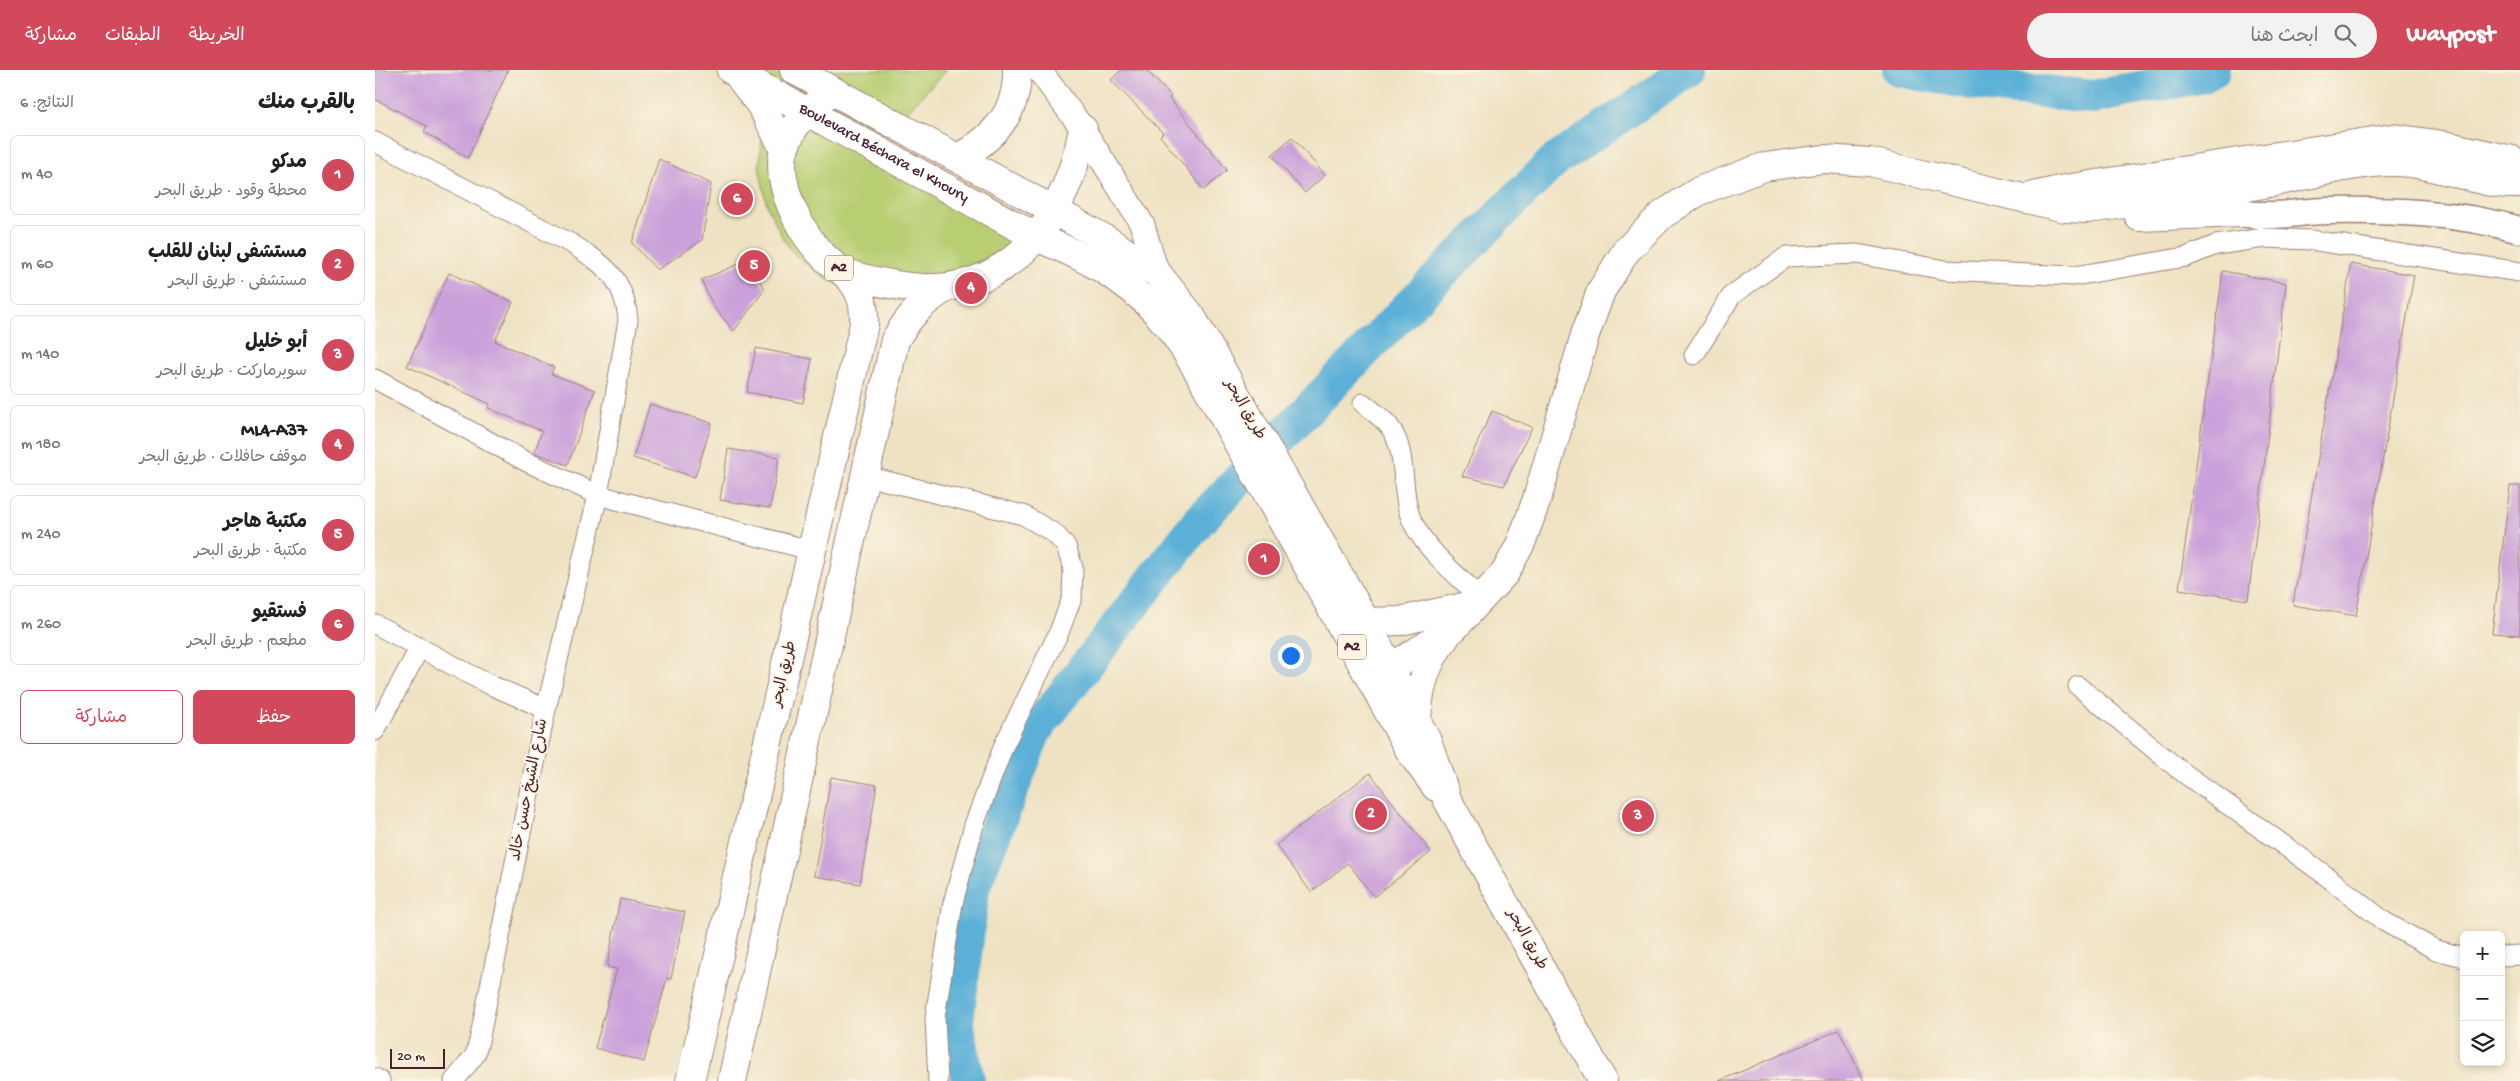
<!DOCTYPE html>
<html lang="ar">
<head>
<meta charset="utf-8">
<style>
  :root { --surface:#fff; --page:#f2f2f2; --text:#222; --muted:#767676; --line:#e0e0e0; --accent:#d1495b }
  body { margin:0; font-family:"Gochi Hand","Playpen Sans Arabic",sans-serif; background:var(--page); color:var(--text); direction:rtl }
  .controls { position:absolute; right:15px; bottom:15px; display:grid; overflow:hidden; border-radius:8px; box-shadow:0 2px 8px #0003 }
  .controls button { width:45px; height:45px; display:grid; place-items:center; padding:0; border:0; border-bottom:1px solid var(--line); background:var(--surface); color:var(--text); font:25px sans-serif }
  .scale { position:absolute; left:15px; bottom:12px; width:55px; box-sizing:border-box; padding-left:5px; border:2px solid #4a1f2b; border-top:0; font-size:14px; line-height:18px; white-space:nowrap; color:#4a1f2b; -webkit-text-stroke:4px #fcf5e5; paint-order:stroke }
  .you { position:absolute; left:915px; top:585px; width:18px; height:18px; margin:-12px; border:4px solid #fff; border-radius:50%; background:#1a73e8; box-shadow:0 0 0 8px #1a73e833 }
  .badge { display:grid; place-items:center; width:32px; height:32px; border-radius:50%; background:var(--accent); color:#fff; font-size:16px; font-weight:700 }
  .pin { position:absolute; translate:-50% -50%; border:2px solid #fff; box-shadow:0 1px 5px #0006 }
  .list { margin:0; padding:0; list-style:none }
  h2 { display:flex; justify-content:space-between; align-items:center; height:65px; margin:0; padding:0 20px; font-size:21px }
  h2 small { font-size:16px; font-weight:400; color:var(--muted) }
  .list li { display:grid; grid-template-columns:32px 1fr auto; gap:15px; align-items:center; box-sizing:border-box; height:80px; margin:0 10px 10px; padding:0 10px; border:1px solid var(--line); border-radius:8px }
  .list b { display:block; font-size:19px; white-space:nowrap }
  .list p { margin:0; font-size:16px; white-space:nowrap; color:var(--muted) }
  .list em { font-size:16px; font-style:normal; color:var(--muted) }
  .actions { display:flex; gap:10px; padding:15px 20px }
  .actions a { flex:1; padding:11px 0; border:1px solid var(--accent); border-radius:8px; text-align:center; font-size:18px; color:var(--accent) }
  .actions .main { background:var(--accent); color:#fff }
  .icon { flex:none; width:28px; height:28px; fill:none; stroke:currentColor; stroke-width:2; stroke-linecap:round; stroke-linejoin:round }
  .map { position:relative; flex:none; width:2145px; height:1011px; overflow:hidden; direction:ltr }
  header { display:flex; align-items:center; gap:30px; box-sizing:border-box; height:70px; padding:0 25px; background:var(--accent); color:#fff }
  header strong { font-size:24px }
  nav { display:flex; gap:28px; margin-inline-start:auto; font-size:18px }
  .search { width:350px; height:45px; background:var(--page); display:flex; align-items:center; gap:12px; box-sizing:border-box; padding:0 18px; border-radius:28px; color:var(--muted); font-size:19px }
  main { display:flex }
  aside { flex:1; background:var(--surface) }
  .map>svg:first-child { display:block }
</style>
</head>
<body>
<header>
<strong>Waypost</strong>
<div class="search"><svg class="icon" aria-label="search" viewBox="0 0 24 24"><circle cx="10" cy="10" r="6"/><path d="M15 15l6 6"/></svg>ابحث هنا</div>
<nav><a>الخريطة</a><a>الطبقات</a><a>مشاركة</a></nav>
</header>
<main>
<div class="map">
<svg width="2145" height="1011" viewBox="0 0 2145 1011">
  <rect width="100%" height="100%" fill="#fcf5e5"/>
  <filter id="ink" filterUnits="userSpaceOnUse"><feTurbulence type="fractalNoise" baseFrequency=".02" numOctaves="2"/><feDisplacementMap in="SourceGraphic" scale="10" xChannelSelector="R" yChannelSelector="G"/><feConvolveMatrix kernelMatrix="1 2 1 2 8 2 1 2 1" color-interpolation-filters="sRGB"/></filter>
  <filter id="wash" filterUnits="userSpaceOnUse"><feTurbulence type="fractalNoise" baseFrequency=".0096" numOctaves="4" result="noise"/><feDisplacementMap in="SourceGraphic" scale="20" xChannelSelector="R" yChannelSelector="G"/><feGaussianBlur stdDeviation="1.12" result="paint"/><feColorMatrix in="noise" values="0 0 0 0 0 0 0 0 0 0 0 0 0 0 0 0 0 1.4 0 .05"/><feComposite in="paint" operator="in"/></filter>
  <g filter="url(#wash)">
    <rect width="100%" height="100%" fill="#eee2c3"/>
    <polygon fill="#b8ce73" stroke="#81764f" points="383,0 571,0 505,71 643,161 621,189 541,229 523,230 488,225 452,210 421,186 409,171 392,136 384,97 388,58"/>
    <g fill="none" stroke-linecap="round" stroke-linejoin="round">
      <g stroke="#5bb0d7" stroke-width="34">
        <polyline points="1524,0 1614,16 1718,27 1828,6 1839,0"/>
        <polyline points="593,1011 582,951 598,818 660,661 824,451 1031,239 1178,92 1314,0"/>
      </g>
    </g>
    <g id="blocks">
      <g fill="#caa1da">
        <polygon points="0,0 133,0 93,88 49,62 52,56 0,29"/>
        <polygon points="746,0 771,0 796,26 794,28 852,100 829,120 785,66 788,63 736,10"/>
        <polygon points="917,67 950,105 930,123 897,85"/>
        <polygon points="284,89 336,114 327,170 282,200 257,173"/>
        <polygon points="371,191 390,219 359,261 339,237 326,210"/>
        <polygon points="1976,194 2039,205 1981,546 1918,535"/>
        <polygon points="1848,201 1911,213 1873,530 1804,519"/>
        <polygon points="74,203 138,232 120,271 179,297 176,304 220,320 193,395 159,383 167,361 113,338 115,334 32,296"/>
        <polygon points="381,278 437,289 428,333 372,322"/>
        <polygon points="275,334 337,353 320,407 258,388"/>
        <polygon points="1117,341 1157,357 1129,416 1087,406"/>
        <polygon points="353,379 404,387 395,438 345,430"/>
        <polygon points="2135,416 2145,416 2145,565 2117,563"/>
        <polygon points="995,703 1056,782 999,827 973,793 936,822 901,775"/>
        <polygon points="456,707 502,715 485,814 439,806"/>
        <polygon points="245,829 310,842 296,909 292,908 269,992 220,978 242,899 232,897"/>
        <polygon points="1464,960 1489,1011 1344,1011"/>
      </g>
    </g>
  </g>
  <g filter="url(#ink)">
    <use href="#blocks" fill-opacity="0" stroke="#9c8077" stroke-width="1"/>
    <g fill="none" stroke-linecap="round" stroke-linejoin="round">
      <defs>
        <g id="minor">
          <path d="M 0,72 L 197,174 C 231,196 249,208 253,250 L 223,425 L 171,639 L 104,971 L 100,985 L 79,1011"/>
          <polyline points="1319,285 1357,225 1411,187 1482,184 1570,200 1699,206 1811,187 1841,175 1890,168 1935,170 2145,202"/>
          <polyline points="0,309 152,392 223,425 439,481"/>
          <path d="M 988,333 C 996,340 1007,347 1014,356 C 1035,383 1023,425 1039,455 C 1054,483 1083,506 1106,528"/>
          <polyline points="491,406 648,445 679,463 691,476 698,498 697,528 684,562 629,675 599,755 578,833 560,947 563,1011"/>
          <polyline points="0,554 111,613 171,639"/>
          <polyline points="1703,616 1802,698 1946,802 2010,852 2061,880 2089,887"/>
          <polyline points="0,661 44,579"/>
          <polyline points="2126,886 2145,885"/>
          <polyline points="0,1008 5,1011"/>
        </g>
        <polyline id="tertiary" points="664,0 708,59 767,154 782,203"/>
        <path id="secondary" d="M 1850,131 C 1859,146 1879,145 1895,145 C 1914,145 1933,141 1952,141 C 2016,140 2083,142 2145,160"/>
        <g id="primary">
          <polyline points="1659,126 1690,119 2018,68 2068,75 2137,90 2145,96"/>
          <polyline points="680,141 732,170 782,203 816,246 991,552 1053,673 1072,729 1228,1011"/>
          <polyline points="1764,147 1866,143"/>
          <path d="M 661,167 C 706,185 750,207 782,243 C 818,283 841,336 868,382 C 925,481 981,582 1036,683 L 1061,717"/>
          <polyline points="991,552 1025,551 1098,535"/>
          <path d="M 996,610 L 1078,559 L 1130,503 L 1146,473 L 1162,429 L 1210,265 L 1226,221 L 1251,181 L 1287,145 L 1324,121 L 1389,97 L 1448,89 L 1495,92 L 1690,138 L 1713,139 C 1774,130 1835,124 1894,113 C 1934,106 1974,93 2014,92 C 2059,90 2101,116 2145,114"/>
          <path d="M 1042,649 C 1044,618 1051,592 1070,568"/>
        </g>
        <g id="trunk">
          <path id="s1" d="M 356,0 L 661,167"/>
          <polyline points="419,0 680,141"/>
          <polyline points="366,9 387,37 409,79"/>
          <path d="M 458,21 C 436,37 419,50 410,77 C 396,115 434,185 470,202 C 485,209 504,212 521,215 C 628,235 690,156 708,59"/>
          <path d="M 583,88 C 618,69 643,43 642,0"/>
          <path d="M 315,1011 L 489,254 C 490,232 485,217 468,202"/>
          <path d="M 357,1011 L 520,270 C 535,245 546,233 571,218"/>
        </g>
      </defs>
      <use href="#minor" stroke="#9c8077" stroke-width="21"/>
      <use href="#tertiary" stroke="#9c8077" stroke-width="26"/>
      <use href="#secondary" stroke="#9c8077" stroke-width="29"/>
      <use href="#primary" stroke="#9c8077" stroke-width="30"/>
      <use href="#trunk" stroke="#9c8077" stroke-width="30"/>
      <use href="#minor" stroke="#fff" stroke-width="19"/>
      <use href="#tertiary" stroke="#fff" stroke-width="24"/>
      <use href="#secondary" stroke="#fff" stroke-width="26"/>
      <use href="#primary" stroke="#fff" stroke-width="28"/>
      <use href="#trunk" stroke="#fff" stroke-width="28"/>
    </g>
  </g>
  <g text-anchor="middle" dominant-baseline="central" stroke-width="4" stroke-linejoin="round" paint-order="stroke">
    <g fill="#fcf5e5" stroke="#7f5f63" stroke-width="1">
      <rect x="450" y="185.5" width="28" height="25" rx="4"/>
      <rect x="963" y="564.5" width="28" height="25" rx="4"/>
    </g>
    <g font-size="15" font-weight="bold" fill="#4a1f2b">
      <text x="464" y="198">A2</text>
      <text x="977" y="577">A2</text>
    </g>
    <g font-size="16" fill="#4a1f2b" stroke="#fcf5e5">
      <text stroke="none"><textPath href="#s1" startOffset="174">Boulevard Béchara el Khoury</textPath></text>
      <text transform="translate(869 340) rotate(60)">طريق البحر</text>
      <text transform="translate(410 604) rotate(-77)">طريق البحر</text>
      <text transform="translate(155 720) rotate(-79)">شارع الشيخ حسن خالد</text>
      <text transform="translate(1151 870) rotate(61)">طريق البحر</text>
    </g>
  </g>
</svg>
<div class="controls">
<button>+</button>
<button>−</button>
<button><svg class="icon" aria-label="layers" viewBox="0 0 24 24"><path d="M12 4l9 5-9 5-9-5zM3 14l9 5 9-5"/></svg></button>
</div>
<div class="scale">20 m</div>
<div class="you"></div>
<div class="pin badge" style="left:889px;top:489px">1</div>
<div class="pin badge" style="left:996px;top:744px">2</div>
<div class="pin badge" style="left:1263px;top:746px">3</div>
<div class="pin badge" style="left:596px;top:218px">4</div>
<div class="pin badge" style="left:379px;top:196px">5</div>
<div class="pin badge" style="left:362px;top:129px">6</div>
</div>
<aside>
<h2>بالقرب منك<small>النتائج: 6</small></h2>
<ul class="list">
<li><span class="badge">1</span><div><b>مدكو</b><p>محطة وقود · طريق البحر</p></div><em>40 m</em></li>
<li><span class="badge">2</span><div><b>مستشفى لبنان للقلب</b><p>مستشفى · طريق البحر</p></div><em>60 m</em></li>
<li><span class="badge">3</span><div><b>أبو خليل</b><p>سوبرماركت · طريق البحر</p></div><em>140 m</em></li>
<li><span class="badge">4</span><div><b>ML4-A37</b><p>موقف حافلات · طريق البحر</p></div><em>180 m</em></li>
<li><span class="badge">5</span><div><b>مكتبة هاجر</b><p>مكتبة · طريق البحر</p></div><em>240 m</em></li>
<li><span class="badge">6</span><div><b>فستقيو</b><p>مطعم · طريق البحر</p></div><em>260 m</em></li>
</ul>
<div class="actions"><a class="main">حفظ</a><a>مشاركة</a></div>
</aside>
</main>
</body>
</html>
